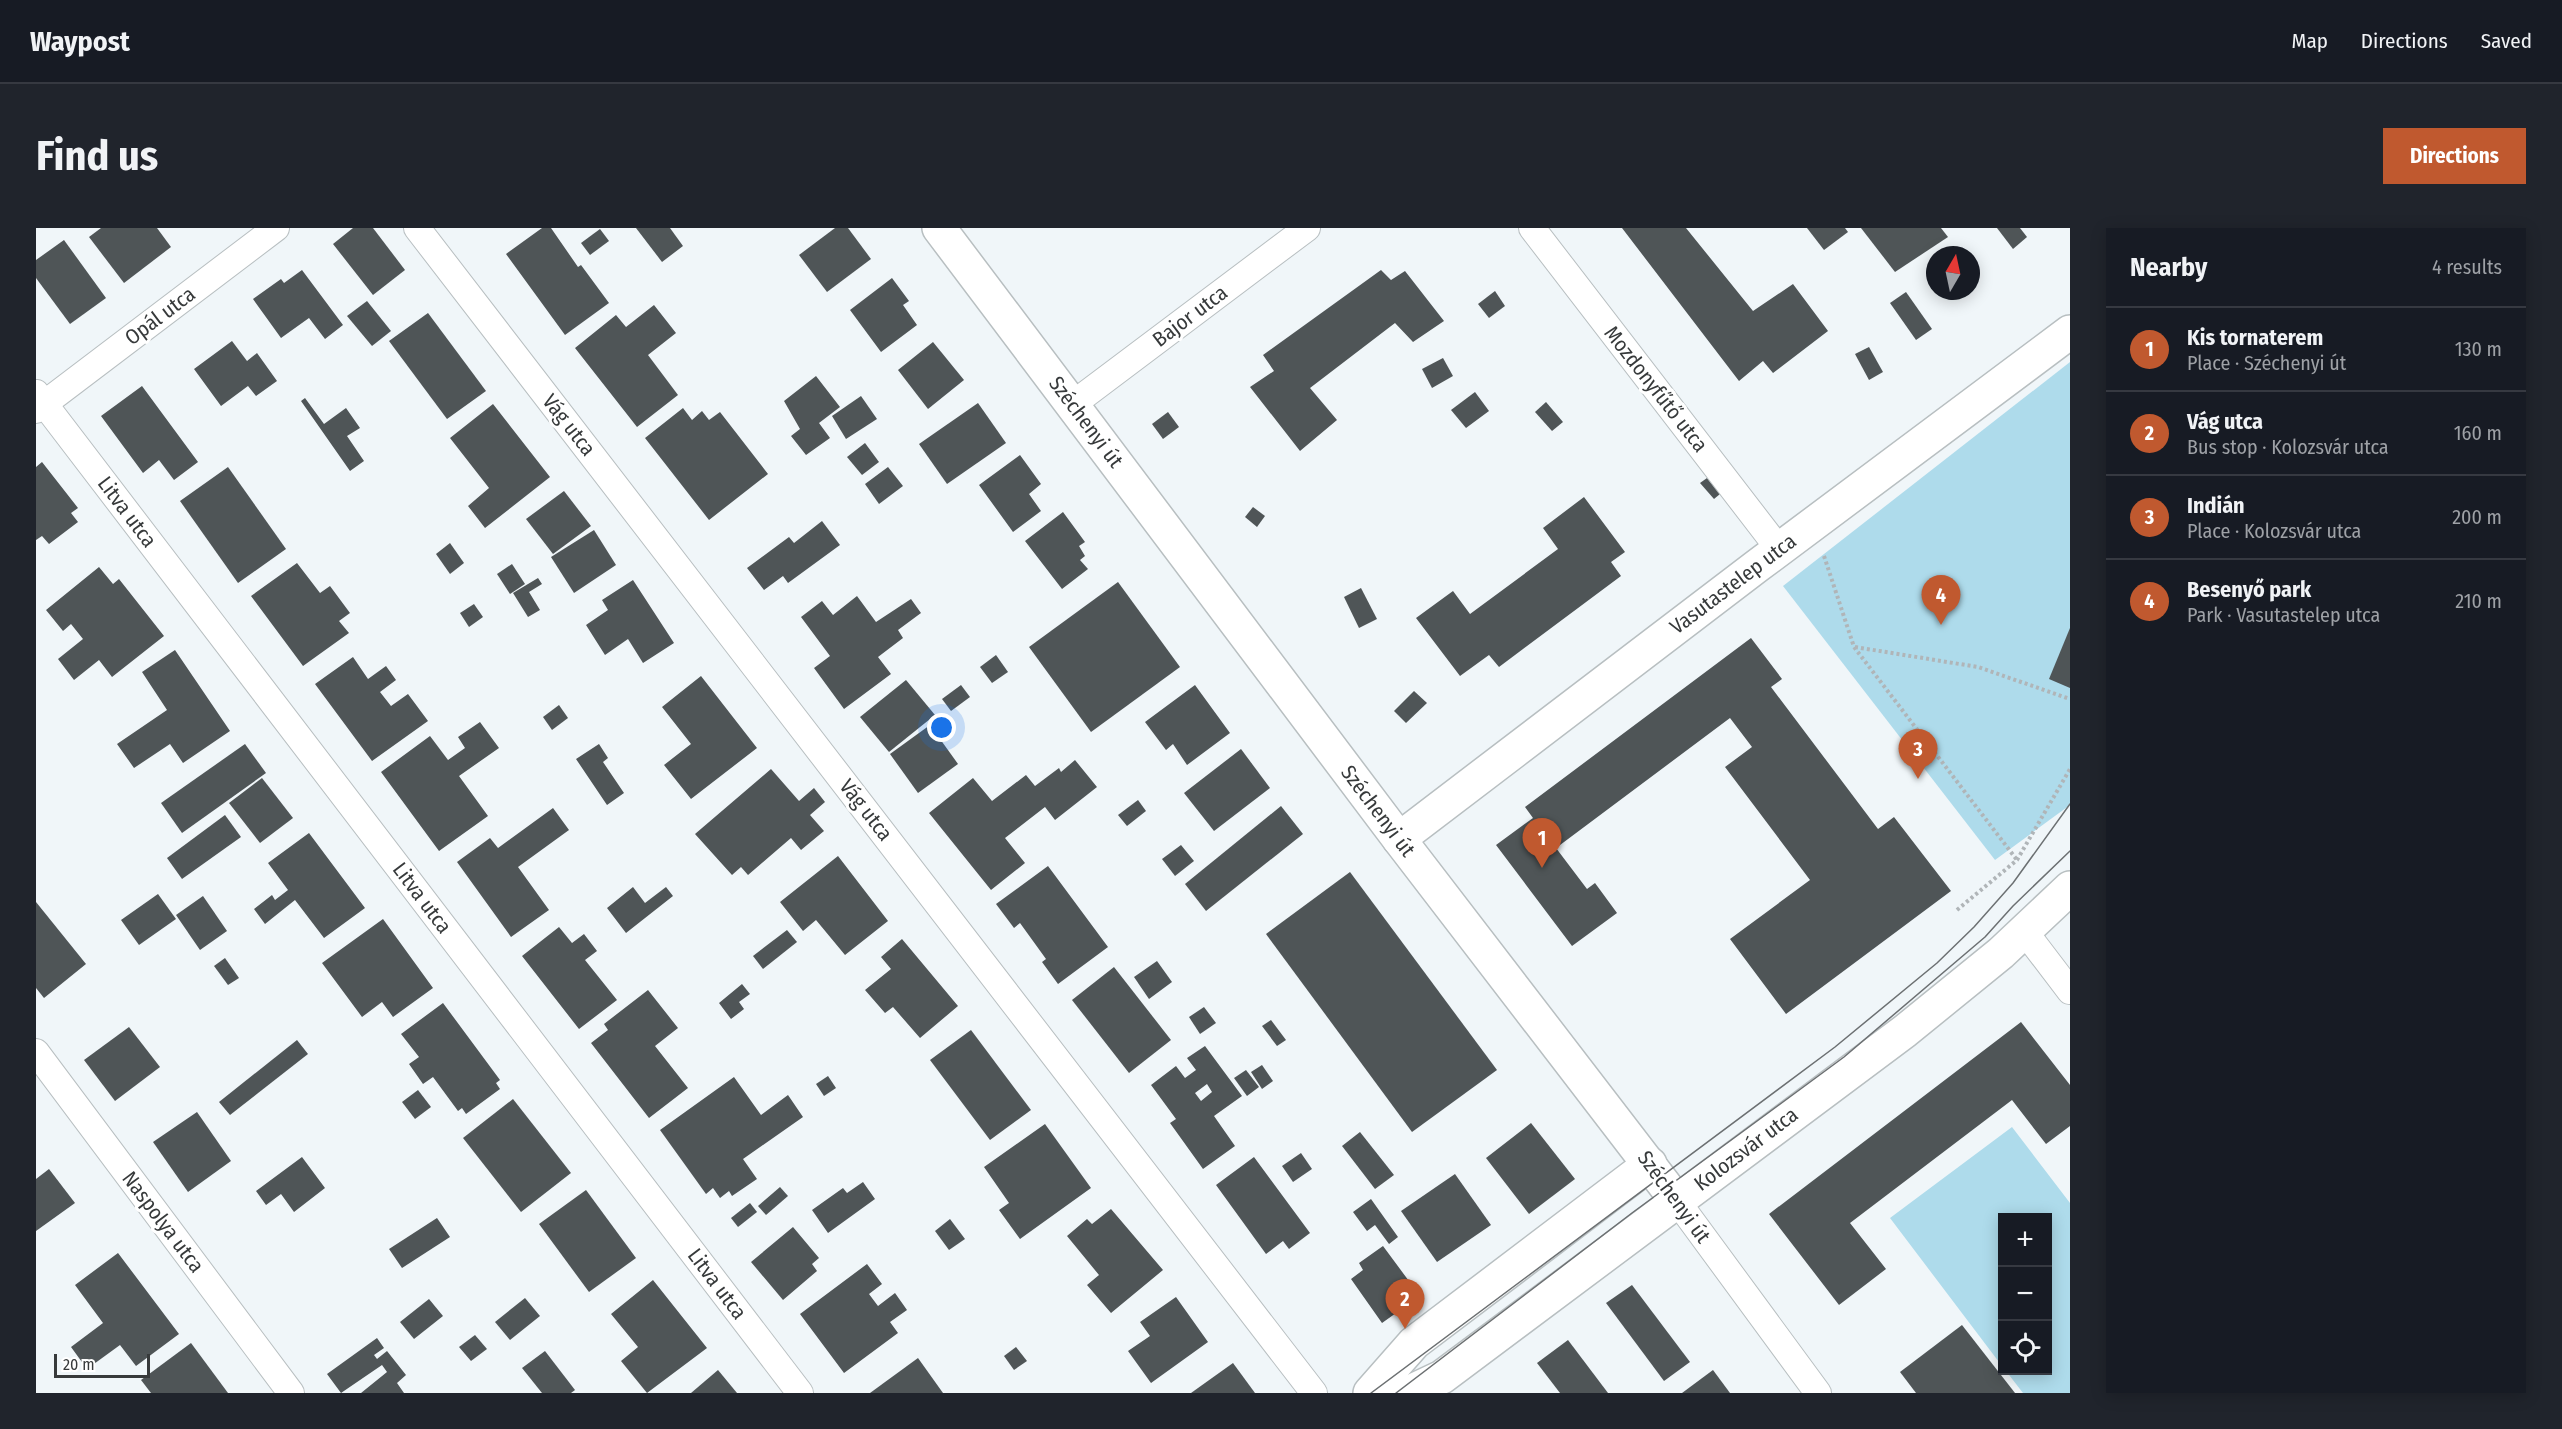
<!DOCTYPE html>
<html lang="en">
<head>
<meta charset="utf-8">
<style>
  :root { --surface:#171b24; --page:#20242c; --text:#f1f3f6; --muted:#9ea1a6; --line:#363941; --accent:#c0592f }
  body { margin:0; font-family:"Fira Sans Condensed",sans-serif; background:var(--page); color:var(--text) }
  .controls { position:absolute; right:18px; bottom:18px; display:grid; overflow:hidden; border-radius:0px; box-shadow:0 3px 15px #0003 }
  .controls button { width:54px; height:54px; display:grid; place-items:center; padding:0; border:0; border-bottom:2px solid var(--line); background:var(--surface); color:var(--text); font:30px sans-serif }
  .compass { position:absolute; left:1890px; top:18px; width:54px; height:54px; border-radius:50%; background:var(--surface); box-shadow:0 3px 15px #0003; rotate:9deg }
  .scale { position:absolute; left:18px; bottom:15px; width:96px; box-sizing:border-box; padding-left:6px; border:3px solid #373a3b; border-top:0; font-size:16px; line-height:21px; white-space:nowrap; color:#373a3b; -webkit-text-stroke:4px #fff; paint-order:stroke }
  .you { position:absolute; left:906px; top:500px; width:21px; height:21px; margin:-15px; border:4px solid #fff; border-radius:50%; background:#1a73e8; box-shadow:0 0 0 9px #1a73e833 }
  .badge { display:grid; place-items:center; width:39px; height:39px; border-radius:50%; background:var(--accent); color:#fff; font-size:20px; font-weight:700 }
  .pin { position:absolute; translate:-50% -50px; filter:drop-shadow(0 2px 3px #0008) }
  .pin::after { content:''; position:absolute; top:32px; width:21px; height:18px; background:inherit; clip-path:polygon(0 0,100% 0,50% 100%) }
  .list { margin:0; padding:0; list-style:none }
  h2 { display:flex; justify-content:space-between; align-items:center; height:78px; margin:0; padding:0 24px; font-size:26px }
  h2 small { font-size:20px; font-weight:400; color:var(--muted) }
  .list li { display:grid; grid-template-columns:39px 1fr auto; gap:18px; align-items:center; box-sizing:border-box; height:84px; padding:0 24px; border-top:2px solid var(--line) }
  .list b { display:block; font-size:22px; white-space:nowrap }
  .list p { margin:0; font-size:20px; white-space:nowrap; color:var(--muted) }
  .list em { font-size:20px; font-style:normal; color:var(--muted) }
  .icon { flex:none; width:33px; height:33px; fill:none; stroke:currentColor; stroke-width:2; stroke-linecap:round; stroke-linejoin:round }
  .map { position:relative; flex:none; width:2034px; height:1165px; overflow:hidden; border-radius:0px }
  header { display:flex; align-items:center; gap:36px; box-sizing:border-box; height:84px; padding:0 30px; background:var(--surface); border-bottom:2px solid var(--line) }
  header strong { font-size:28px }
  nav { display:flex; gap:33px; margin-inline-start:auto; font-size:21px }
  .intro { display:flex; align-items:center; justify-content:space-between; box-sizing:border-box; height:144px; padding:0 36px }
  h1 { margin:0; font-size:42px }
  .button { padding:15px 27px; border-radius:0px; background:var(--accent); color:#fff; font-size:21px; font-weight:700 }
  main { display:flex; gap:36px; padding:0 36px }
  aside { flex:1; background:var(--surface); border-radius:0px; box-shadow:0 3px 15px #0003 }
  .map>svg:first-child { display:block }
</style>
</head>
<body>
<header>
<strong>Waypost</strong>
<nav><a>Map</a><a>Directions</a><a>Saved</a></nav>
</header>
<div class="intro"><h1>Find us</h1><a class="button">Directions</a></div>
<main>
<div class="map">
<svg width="2034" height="1165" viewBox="0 0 2034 1165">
  <rect width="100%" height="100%" fill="#f0f6f9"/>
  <g fill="#aedbeb">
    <polygon points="2034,134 2034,577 1959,632 1747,358"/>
    <polygon points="1976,899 2034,975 2034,1165 1987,1165 1970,1143 2012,1142 2012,990 1966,990 1966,1138 1854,990"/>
  </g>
  <g fill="#4f5557" fill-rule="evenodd">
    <polygon points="65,0 121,0 135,19 88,55 53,9"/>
    <polygon points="317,0 337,0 369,42 337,67 297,16"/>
    <polygon points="506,0 515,0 542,39 545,37 573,75 529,107 470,26"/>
    <polygon points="600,0 634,0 647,18 626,34"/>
    <polygon points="799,0 812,0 835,31 791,64 763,27"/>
    <polygon points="1586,0 1650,0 1717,83 1757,56 1792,103 1737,145 1727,133 1703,153"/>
    <polygon points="1771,0 1809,0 1812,4 1788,22"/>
    <polygon points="1825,0 1905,0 1912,9 1859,44"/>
    <polygon points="1961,0 1984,0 1991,9 1977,21"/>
    <polygon points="564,1 573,13 554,27 545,15"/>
    <polygon points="28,12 70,70 34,96 0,50 0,32"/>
    <polygon points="266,42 307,97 289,111 273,90 245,110 217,71 245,51 248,55"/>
    <polygon points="1345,42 1355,52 1369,43 1408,93 1377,114 1359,95 1274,160 1301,192 1264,223 1214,159 1238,143 1227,127"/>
    <polygon points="856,50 873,73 867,77 881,97 845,124 814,82"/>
    <polygon points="1459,63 1469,78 1453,90 1442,76"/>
    <polygon points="1870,64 1896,101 1880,112 1854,75"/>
    <polygon points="331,73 355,103 336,118 311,88"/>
    <polygon points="618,77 640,105 612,127 642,167 601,199 539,120 580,87 590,99"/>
    <polygon points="392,85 450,163 411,191 353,113"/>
    <polygon points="196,113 211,133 221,125 241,153 220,168 212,158 185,178 158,141"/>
    <polygon points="897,114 928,152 892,181 862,142"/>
    <polygon points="1833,119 1847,144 1833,152 1819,126"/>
    <polygon points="1407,130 1417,148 1396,160 1386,141"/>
    <polygon points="780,148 804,179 783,195 794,210 770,227 755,208 764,201 748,173"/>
    <polygon points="106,158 162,234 138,252 123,232 107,245 65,188"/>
    <polygon points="1439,164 1453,183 1430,200 1415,182"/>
    <polygon points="825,168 841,191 810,211 796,188"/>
    <polygon points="269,170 288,196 310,180 324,200 311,208 328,233 314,243 265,173"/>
    <polygon points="1510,174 1527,194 1516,203 1499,184"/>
    <polygon points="942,175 970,215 911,256 883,216"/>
    <polygon points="457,176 514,249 449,300 432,278 453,260 414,210"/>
    <polygon points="647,180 656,192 666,183 673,192 684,184 732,246 673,292 609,210"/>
    <polygon points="1132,184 1143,199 1127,211 1116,196"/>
    <polygon points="829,215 843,234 826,247 811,229"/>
    <polygon points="984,227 1005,256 993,266 1005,283 977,304 943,257"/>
    <polygon points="6,234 42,280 35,285 42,294 13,316 6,308 0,312 0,239"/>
    <polygon points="192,239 250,321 202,355 144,273"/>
    <polygon points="852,239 867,258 843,276 829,256"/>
    <polygon points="1671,250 1684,266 1678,271 1664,255"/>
    <polygon points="528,263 555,298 517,326 490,291"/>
    <polygon points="1548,269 1589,324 1575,334 1585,348 1463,439 1453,427 1424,448 1380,390 1417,363 1434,386 1522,321 1507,300"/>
    <polygon points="1217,279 1229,288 1221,299 1209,289"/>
    <polygon points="1027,284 1049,314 1043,318 1049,328 1044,332 1052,341 1026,361 989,313"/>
    <polygon points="786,293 804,317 752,355 747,348 728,362 711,340 753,309 758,315"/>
    <polygon points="558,302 580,337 538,365 515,329"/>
    <polygon points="414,315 428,335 414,346 400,326"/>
    <polygon points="261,335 284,365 294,358 314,385 303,393 313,405 267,438 215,368"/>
    <polygon points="476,336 489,356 474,366 461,346"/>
    <polygon points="63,339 77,356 83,351 128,408 76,449 63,432 38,452 22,431 47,411 35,396 27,403 10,382"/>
    <polygon points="502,350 506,356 493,364 504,382 492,389 477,365"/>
    <polygon points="597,352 638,415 607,435 592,411 569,427 550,397 572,382 566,372"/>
    <polygon points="1082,354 1144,439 1055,504 993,419"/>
    <polygon points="1325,360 1341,391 1323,400 1308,369"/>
    <polygon points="821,368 840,394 875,371 885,385 862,402 867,410 842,429 855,446 808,481 778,440 794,428 765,389 786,373 797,387"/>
    <polygon points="438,376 447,389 433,399 424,385"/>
    <polygon points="2034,400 2034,460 2013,451"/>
    <polygon points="1715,410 1746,451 1735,459 1842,601 1858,589 1915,663 1750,786 1694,711 1774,652 1689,539 1716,519 1694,490 1520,620 1551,661 1559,655 1581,685 1536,718 1460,617 1497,590 1489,579"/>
    <polygon points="139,422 194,503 147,535 134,516 98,540 81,516 131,482 106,444"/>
    <polygon points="960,427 972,444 956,455 944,439"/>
    <polygon points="317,429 332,451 350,438 360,452 344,464 355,478 372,466 392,493 336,533 279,456"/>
    <polygon points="665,448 721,520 655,571 628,537 655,516 626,479"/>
    <polygon points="870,452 899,487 853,524 824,489"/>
    <polygon points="925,457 934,469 915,483 906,471"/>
    <polygon points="1159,457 1194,505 1151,537 1137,516 1130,522 1109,494"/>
    <polygon points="1378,463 1391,475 1370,495 1358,483"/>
    <polygon points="523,477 532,490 516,502 507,489"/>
    <polygon points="444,494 463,520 423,548 452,588 403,623 345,544 394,508 412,532 429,520 422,509"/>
    <polygon points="894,497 922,536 882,565 854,526"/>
    <polygon points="209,516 230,545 146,605 125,575"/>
    <polygon points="563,516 572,530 567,534 588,565 571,577 540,531"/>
    <polygon points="1205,521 1234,560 1178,603 1148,565"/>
    <polygon points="1039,532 1061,559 1019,592 1009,579 969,610 989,635 955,662 893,585 937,550 956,573 990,547 999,558 1023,540 1025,544"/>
    <polygon points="735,541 763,573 778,560 789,574 774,587 788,603 765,622 755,610 712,647 705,639 696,647 659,606"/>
    <polygon points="226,550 257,590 224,615 193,575"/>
    <polygon points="1102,572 1110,583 1091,598 1082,587"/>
    <polygon points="1245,578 1267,606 1170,683 1149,656"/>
    <polygon points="517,580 533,602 482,639 513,682 475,709 421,634 454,610 462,620"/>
    <polygon points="189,587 205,609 146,651 131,630"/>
    <polygon points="273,605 329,680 288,710 259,672 229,696 218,681 236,667 239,672 252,662 232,635"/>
    <polygon points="1145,617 1158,633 1139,648 1126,631"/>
    <polygon points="802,628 852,693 809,727 780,692 767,703 744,674"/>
    <polygon points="1012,638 1072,719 1022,756 1006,734 1010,731 984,695 978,700 960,676"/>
    <polygon points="1314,644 1461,842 1376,904 1230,706"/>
    <polygon points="597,659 609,675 630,659 637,668 590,705 571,680"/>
    <polygon points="122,666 140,691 103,717 85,692"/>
    <polygon points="167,668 191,703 164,722 140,687"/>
    <polygon points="0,674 50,736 8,770 0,760"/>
    <polygon points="347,691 397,760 357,789 346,774 326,789 286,735"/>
    <polygon points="523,699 536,715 548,706 561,723 549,732 581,772 543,801 486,728"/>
    <polygon points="751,702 761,714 727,741 717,728"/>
    <polygon points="866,711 922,778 884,810 857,779 849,785 829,762 855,741 845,729"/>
    <polygon points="189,730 203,750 192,757 178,738"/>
    <polygon points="1121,733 1136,754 1113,771 1098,749"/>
    <polygon points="1078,739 1135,812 1093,845 1036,772"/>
    <polygon points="706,756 714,766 703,774 708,781 695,791 683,775"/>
    <polygon points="612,762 642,800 619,818 652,860 613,890 555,815 572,802 568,796"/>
    <polygon points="407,775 464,852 460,855 464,861 430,886 426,880 422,883 397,849 387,856 373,836 383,829 365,806"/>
    <polygon points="1168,779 1180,795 1164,806 1153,789"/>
    <polygon points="1235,792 1250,812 1241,818 1226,798"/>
    <polygon points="1985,794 2034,857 2034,898 2010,916 1976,872 1814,995 1850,1041 1803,1077 1733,986"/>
    <polygon points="93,799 124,839 79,873 48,832"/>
    <polygon points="935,802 995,882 954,912 894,832"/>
    <polygon points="261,812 272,826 194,887 183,874"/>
    <path d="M 1169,818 L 1206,868 L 1178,888 L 1199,918 L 1167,941 L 1134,895 L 1140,891 L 1115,857 L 1140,838 L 1149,850 L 1160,842 L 1151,830 ZM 1171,856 L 1176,864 L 1165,873 L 1159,865 Z"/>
    <polygon points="1226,837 1237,853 1226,861 1215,844"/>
    <polygon points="1210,842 1223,859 1211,868 1198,850"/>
    <polygon points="792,848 800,860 788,868 780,856"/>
    <polygon points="698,849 725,887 752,867 767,889 707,931 721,951 696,968 693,963 684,970 677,960 670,966 624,902"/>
    <polygon points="382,862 395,879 379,891 366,874"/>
    <polygon points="477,871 535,945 485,984 427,910"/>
    <polygon points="161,884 195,933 152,964 117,914"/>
    <polygon points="1495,895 1539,951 1493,986 1450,930"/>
    <polygon points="1009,896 1055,960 984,1011 963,982 973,975 948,939"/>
    <polygon points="1324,904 1358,947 1339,961 1306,918"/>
    <polygon points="1265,925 1276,941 1257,954 1246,938"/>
    <polygon points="266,929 289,960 258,984 245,966 230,977 220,963"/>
    <polygon points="1218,929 1274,1005 1253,1021 1247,1013 1230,1026 1180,957"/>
    <polygon points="13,941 39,975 0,1003 0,951"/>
    <polygon points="1419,946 1455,997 1401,1034 1365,983"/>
    <polygon points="827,954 839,971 792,1005 776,982 807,960 811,965"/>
    <polygon points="744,959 752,968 730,987 722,978"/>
    <polygon points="550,962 600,1030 553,1064 503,996"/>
    <polygon points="1335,971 1362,1009 1353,1016 1339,997 1331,1003 1317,984"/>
    <polygon points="714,975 721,984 702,999 695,990"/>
    <polygon points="1075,981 1127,1042 1075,1085 1051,1057 1063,1047 1031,1008 1051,991 1056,996"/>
    <polygon points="401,990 414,1009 366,1040 353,1021"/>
    <polygon points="914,991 929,1011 913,1022 899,1003"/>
    <polygon points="757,999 783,1030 776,1036 781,1043 747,1072 715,1034"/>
    <polygon points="1347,1018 1384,1068 1346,1095 1315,1051 1327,1042 1323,1035"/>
    <polygon points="82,1025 143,1106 100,1138 84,1117 51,1141 35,1119 67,1095 39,1057"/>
    <polygon points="831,1036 846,1056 833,1066 842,1078 859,1065 871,1082 854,1094 862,1105 808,1145 764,1086"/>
    <polygon points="617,1052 671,1120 611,1165 585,1133 602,1119 575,1086"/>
    <polygon points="1596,1057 1654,1134 1628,1153 1570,1075"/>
    <polygon points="1140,1069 1172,1114 1115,1155 1092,1123 1114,1108 1104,1094"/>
    <polygon points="489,1070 504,1088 474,1112 459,1094"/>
    <polygon points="393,1071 407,1088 378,1111 364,1094"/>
    <polygon points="1926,1097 1979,1165 1880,1165 1864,1144"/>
    <polygon points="439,1107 451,1121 435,1133 423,1119"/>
    <polygon points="341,1110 348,1120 338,1127 341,1131 351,1123 370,1147 361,1155 368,1165 325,1165 351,1144 346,1137 305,1165 291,1146"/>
    <polygon points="1532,1112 1572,1165 1524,1165 1501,1135"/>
    <polygon points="155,1115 192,1165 115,1165 105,1152"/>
    <polygon points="980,1119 991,1133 978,1142 968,1128"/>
    <polygon points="509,1123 539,1162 535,1165 506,1165 486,1140"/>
    <polygon points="882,1130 907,1165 834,1165"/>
    <polygon points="1197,1135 1219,1165 1155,1165"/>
    <polygon points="682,1142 701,1165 655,1165"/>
    <polygon points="1677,1142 1694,1165 1646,1165"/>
  </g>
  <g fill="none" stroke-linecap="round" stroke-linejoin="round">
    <defs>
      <g id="minor">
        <polyline points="381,0 1278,1165"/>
        <polyline points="1496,0 1743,321"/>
        <polyline points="0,165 764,1165"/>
        <polyline points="1037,176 1271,0"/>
        <polyline points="0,182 240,0"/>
        <polyline points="1989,704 2034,763"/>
        <polyline points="0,824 255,1165"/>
        <polyline points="1641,973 1782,1165"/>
      </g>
      <g id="tertiary">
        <polyline points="903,0 1363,611 1641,973"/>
        <polyline points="1363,611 1721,338 2034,104"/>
        <polyline points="1334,1165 1378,1115 1614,936"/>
        <polyline points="1372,1165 1406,1149 1869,803 1965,725 2034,660"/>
      </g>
    </defs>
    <use href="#minor" stroke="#b8bfc1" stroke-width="28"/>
    <use href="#tertiary" stroke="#b8bfc1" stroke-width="36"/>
    <g stroke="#b0b5b8" stroke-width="4" stroke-dasharray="3 3" stroke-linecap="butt">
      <polyline points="1788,328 1818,419 1981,632"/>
      <polyline points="1819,419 1942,439 2034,471"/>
      <polyline points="1921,682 1981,632 2034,541"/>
    </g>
    <use href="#minor" stroke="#fff" stroke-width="26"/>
    <use href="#tertiary" stroke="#fff" stroke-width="33"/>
    <g stroke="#6c7072" stroke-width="1.5">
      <polyline points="1335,1165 1799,819 1901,735 1938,699 1977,655 2034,576"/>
      <polyline points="1360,1165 1596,985 1808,829 1949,709 1977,678 2034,623"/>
    </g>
  </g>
  <g text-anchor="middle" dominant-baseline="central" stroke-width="6" stroke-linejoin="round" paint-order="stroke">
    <g font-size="21" fill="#373a3b" stroke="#fff">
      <text transform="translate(124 88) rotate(-37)">Opál utca</text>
      <text transform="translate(1154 88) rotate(-37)">Bajor utca</text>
      <text transform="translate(1620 161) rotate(52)">Mozdonyfűtő utca</text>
      <text transform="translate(1050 194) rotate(53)">Széchenyi út</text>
      <text transform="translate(533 197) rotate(52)">Vág utca</text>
      <text transform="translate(91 284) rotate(53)">Litva utca</text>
      <text transform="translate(1697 356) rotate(-37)">Vasutastelep utca</text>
      <text transform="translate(830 582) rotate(52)">Vág utca</text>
      <text transform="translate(1342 583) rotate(53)">Széchenyi út</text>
      <text transform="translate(386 670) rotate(53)">Litva utca</text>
      <text transform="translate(1710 921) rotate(-37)">Kolozsvár utca</text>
      <text transform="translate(1638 969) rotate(54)">Széchenyi út</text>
      <text transform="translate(127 994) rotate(53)">Naspolya utca</text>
      <text transform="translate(681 1056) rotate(53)">Litva utca</text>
    </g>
  </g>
</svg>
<div class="controls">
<button>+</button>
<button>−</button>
<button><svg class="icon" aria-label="locate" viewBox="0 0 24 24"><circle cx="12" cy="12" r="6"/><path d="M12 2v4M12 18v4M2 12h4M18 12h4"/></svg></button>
</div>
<svg class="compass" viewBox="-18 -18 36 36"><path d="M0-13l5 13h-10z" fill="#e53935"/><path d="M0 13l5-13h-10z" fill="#9ea1a6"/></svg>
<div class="scale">20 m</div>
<div class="you"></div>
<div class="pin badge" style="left:1506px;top:640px">1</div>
<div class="pin badge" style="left:1369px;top:1101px">2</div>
<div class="pin badge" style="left:1882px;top:551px">3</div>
<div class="pin badge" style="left:1905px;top:397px">4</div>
</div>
<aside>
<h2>Nearby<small>4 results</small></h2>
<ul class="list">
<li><span class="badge">1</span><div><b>Kis tornaterem</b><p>Place · Széchenyi út</p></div><em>130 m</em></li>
<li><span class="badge">2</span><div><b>Vág utca</b><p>Bus stop · Kolozsvár utca</p></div><em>160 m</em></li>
<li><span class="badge">3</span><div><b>Indián</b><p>Place · Kolozsvár utca</p></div><em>200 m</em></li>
<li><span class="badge">4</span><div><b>Besenyő park</b><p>Park · Vasutastelep utca</p></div><em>210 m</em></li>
</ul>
</aside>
</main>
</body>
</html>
